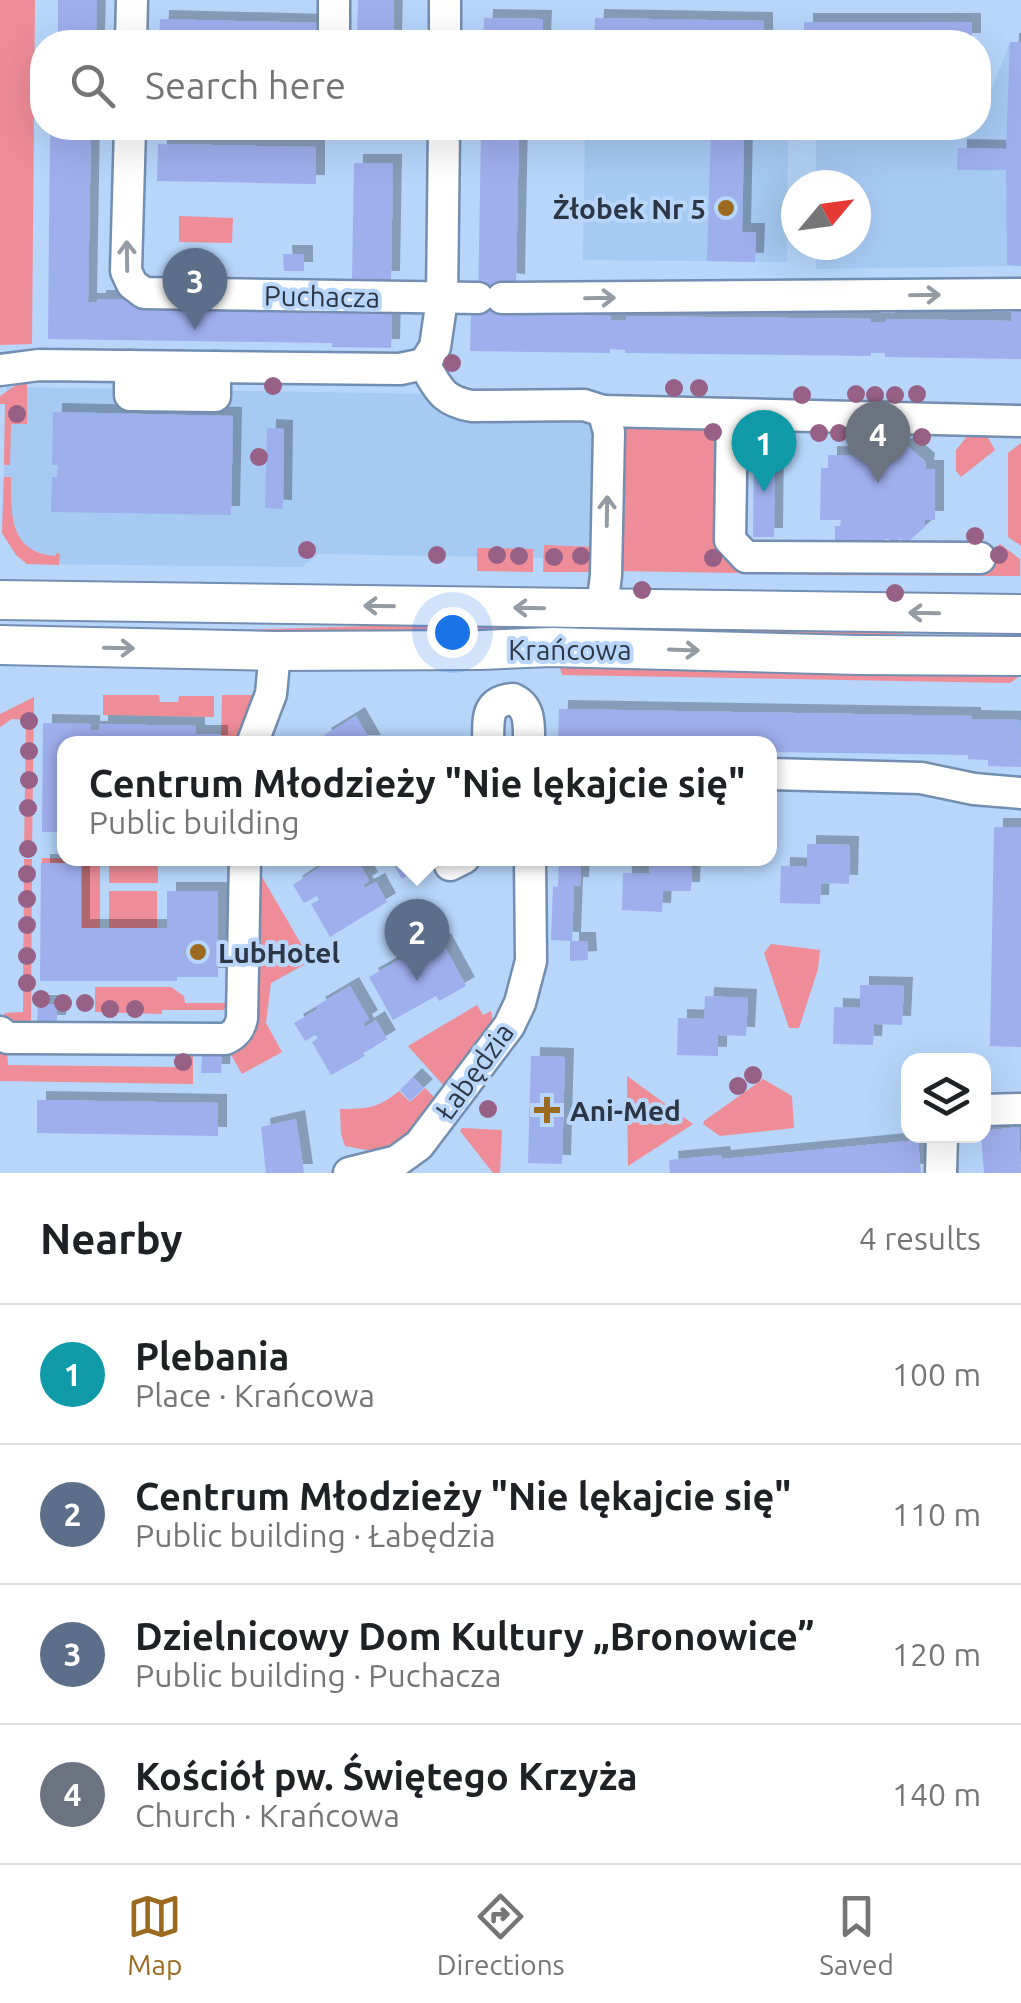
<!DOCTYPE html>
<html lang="en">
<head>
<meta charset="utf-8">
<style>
  :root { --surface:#fff; --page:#f6f6f6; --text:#202124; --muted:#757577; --line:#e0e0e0; --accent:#9c6a1e }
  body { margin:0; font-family:Ubuntu,sans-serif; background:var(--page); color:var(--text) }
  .controls { position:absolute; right:30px; bottom:30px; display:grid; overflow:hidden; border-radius:20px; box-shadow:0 10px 40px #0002 }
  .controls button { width:90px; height:90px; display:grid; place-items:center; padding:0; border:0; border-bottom:2px solid var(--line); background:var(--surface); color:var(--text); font:50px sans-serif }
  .compass { position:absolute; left:781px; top:170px; width:90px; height:90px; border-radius:50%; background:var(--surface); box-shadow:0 10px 40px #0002; rotate:61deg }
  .you { position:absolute; left:452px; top:632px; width:35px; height:35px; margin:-25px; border:8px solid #fff; border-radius:50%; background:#1a73e8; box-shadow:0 0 0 15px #1a73e833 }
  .badge { display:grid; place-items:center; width:65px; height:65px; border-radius:50%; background:var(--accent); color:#fff; font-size:32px; font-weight:700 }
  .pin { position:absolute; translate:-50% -82px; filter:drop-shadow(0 2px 5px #0008) }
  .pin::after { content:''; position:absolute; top:52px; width:35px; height:30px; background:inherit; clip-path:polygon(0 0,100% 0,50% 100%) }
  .popup { position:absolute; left:57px; top:736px; width:720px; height:130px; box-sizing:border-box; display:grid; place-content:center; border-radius:20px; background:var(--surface); filter:drop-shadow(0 2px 8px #0005); font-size:32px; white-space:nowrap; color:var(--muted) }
  .popup b { font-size:38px; color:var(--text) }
  .popup::after { content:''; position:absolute; left:50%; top:100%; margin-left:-20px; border:20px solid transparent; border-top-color:var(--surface) }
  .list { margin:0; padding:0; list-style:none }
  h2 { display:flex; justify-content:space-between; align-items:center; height:130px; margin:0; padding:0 40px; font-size:42px }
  h2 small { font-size:32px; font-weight:400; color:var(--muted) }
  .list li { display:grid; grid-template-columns:65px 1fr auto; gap:30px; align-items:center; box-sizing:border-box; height:140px; padding:0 40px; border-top:2px solid var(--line) }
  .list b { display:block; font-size:38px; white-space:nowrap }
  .list p { margin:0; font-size:32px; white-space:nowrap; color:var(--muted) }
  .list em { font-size:32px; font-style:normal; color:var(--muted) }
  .icon { flex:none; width:55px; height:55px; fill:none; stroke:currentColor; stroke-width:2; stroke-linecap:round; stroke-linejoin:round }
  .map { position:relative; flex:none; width:1021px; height:1173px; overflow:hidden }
  .search { position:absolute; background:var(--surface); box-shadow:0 10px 40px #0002; left:30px; right:30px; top:30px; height:110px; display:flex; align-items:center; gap:25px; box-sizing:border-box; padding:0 35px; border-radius:40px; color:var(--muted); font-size:38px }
  .sheet { height:690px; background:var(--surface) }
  nav { display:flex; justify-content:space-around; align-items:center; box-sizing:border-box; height:140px; border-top:2px solid var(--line); background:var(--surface); font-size:28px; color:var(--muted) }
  nav a { display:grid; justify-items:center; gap:5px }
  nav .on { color:var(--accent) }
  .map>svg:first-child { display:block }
</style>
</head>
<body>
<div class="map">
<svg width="1021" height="1173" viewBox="0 0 1021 1173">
  <defs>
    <filter id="shadow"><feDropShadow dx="9" dy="-9" stdDeviation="0" flood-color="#0004"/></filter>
  </defs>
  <rect width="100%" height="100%" fill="#b7d6fa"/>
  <g fill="#a7caf3">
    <polygon points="1010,42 1021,42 1021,266 816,269 816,245 856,245 856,185 816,185 816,128 978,128 979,93 990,93"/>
    <polygon points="585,128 788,128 787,262 583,260"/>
    <polygon points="6,387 621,397 617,559 318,554 302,567 27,564 16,555 2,533"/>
  </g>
  <g fill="#ee8c97">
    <polygon points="0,0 35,0 32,344 0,345"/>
    <polygon points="179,216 233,218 232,243 179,242"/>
    <polygon points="27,381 27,424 11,424 10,465 4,465 5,404 0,404 0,396 16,385"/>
    <polygon points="626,420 723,421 723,545 792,560 790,574 619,571"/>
    <polygon points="973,429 983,429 995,450 961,477 956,471 956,450"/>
    <polygon points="1021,443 1021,546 1008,537 1008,453"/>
    <path d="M 4,477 L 11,477 C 11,512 8,553 56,556 L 56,553 L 60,554 L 59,565 L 27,564 L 16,555 L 2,533 Z"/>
    <polygon points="1000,544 1020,559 1020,576 808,575 807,559 978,563"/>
    <polygon points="544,545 595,547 597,569 591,572 543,572"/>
    <polygon points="477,548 533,549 533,572 477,571"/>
    <polygon points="568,620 1012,632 911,633 837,638 568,635"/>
    <polygon points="537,621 538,636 0,632 0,625 239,630"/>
    <polygon points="559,665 1021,673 1021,675 1010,683 562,675"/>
    <polygon points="103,695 159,695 160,702 178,702 179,696 214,696 214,717 103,715"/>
    <polygon points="222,695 252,695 252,711 237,743 221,744"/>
    <polygon points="34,697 32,852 24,852 26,720 12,719 0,727 0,736 0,714"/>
    <polygon points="42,858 100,859 100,928 82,928 82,863 42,863"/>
    <polygon points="24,859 32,859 31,1027 10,1024 4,1013 23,1012"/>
    <rect x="109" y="859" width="49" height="24"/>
    <polygon points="262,877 311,961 271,983 266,1023 282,1052 242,1074 229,1051 251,1035 256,1023 259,880"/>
    <rect x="109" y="891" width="48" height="37"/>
    <polygon points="771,944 820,950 818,969 799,1028 789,1028 764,953"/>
    <polygon points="95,987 171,987 184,996 185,1003 227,1003 228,1007 223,1010 162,1010 162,1014 95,1012"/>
    <polygon points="477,1005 483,1015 491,1011 493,1021 444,1086 408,1046"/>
    <polygon points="0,1048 7,1048 8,1065 175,1067 175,1056 193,1056 193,1084 0,1081"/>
    <polygon points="627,1076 693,1124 628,1166"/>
    <polygon points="763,1079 792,1096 794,1128 720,1136 703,1124 704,1121"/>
    <path d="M 425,1088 L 435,1098 C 419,1119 400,1152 370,1150 C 362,1150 353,1147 345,1146 L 341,1134 L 340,1109 C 368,1109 378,1108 399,1091 L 410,1102 Z"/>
    <polygon points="462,1128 502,1130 500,1173 493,1173 460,1131"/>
  </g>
  <g fill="#9eafee" filter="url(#shadow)">
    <polygon points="58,0 97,0 96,41 58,42"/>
    <polygon points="358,0 394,0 393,39 357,38"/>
    <polygon points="484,18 543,19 542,42 483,42"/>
    <polygon points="595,18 764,21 764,42 594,42"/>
    <polygon points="160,19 319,23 319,42 159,42"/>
    <rect x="804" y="22" width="168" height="20"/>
    <polygon points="1010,42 1021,42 1021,266 1007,265 1006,170 957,170 958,148 1006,149"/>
    <polygon points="50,128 91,128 88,302 97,302 97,299 346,303 392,309 391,348 332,347 332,343 48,339"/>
    <polygon points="481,128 519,128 516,283 503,282 502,314 611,316 611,320 626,321 626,316 871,319 871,322 886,322 886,319 1011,321 1011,303 1021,303 1021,359 885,357 885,353 871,353 871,356 625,353 625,350 610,349 610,353 470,351 471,314 478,314"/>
    <polygon points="711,128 757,128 757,139 744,139 742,232 756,232 755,262 707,261"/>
    <polygon points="158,144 316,147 316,184 157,181"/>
    <polygon points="354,163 393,163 391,280 352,280"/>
    <polygon points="283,254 304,254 304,271 284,271"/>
    <polygon points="53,412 233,416 231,515 51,512 52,477 57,477 58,465 52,465"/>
    <polygon points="267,428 284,429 283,509 265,508"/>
    <polygon points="855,442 896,445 898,450 906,445 926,462 925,469 935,469 935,520 925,520 925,527 908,542 902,542 902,539 899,539 899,542 889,542 889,539 885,539 885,543 874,543 874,540 870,540 870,550 846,549 835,539 835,526 840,526 841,520 820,520 821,468 828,468 828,455 855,456"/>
    <polygon points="754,446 775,446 774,537 753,537"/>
    <polygon points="559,709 972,716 972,719 1020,720 1021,767 988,766 988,760 968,759 968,755 770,752 770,744 558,744"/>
    <polygon points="356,716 372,744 315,744 323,739 322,737"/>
    <polygon points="43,723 91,724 91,730 99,730 99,724 196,726 196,734 219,734 219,744 65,744 65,832 42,832"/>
    <polygon points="994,827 1021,827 1021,1047 990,1046"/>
    <polygon points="807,844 850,845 849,884 821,883 820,904 780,903 781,866 807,867"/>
    <polygon points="333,858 357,858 369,881 363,885 365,888 376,882 387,902 330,937 311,904 319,900 317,896 304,903 293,885"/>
    <polygon points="390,858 435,858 402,879"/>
    <polygon points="559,858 581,858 580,886 574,886 572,941 587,941 588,960 570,961 570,941 551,940 553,886 558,887"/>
    <polygon points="649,858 692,858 691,891 663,891 662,912 622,910 623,873 649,874"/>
    <polygon points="41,863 81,864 81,928 167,928 167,891 218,891 218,977 177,977 177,981 40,981"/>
    <polygon points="442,942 466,986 439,1001 436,996 393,1020 369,977 413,952 416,956"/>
    <polygon points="860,985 904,986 902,1025 874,1024 873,1045 833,1044 834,1007 860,1008"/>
    <polygon points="350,986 369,1019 363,1023 365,1027 376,1020 387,1039 363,1053 365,1056 331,1075 312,1042 318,1038 315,1035 305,1041 294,1023 318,1009 316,1006"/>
    <polygon points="705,996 748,998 746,1036 718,1035 718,1056 677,1055 678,1018 704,1019"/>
    <polygon points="38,1004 57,1004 57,1024 37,1024"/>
    <polygon points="202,1055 222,1055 221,1073 201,1073"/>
    <polygon points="531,1056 565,1057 562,1164 528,1163"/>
    <polygon points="413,1077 424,1088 410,1101 400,1090"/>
    <polygon points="37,1100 218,1103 218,1136 37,1133"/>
    <polygon points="296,1119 304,1173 266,1173 261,1127"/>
    <polygon points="1019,1127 1021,1173 984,1173 981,1136 984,1136 984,1131"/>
    <polygon points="918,1140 921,1173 670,1173 669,1160 721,1155 722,1159"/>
  </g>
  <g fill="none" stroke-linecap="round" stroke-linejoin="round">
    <defs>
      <g id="minor">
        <polyline points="334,0 334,42"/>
        <polyline points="131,42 132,0"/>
        <polyline points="445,42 445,0"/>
        <polyline points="130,128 126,271 132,284 144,293 478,298"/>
        <polyline points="502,298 1021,294"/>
        <path d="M 424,364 C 439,389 442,401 472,406 L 584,405 L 603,411 L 609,432 L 606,575 L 602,609"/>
        <polyline points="130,366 130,395 215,396 215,367"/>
        <polyline points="0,370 39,365 400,369 424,364 435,347 442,299 444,128"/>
        <polyline points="603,411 1021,421"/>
        <polyline points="732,414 730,540 746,557 980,558"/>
        <polyline points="252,744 271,694 275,651"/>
        <path d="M 488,744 C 489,721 484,701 513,699 C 531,707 529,726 529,744"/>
        <polyline points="770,774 921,778 974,789 1021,793"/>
        <polyline points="450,865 464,858"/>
        <path d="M 0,1032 L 7,1038 L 16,1038 L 225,1039 C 235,1035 240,1029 242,1018 L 245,858"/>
        <polyline points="984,1110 1021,1109"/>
        <polyline points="349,1173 397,1161 419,1145 509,1026 520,1003 531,961 530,858"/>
        <polyline points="941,1173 942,1136"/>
      </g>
      <g id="major">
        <polyline points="0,600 1021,614"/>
        <polyline points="0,645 275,651 481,650 551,647 859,655 1021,656"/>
      </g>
    </defs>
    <use href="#minor" stroke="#728eb0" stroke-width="35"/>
    <use href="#major" stroke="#728eb0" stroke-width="42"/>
    <use href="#minor" stroke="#fff" stroke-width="30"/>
    <use href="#major" stroke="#fff" stroke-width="38"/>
  </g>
  <g fill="#976187">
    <circle cx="452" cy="363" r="9"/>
    <circle cx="273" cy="386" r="9"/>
    <circle cx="674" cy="388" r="9"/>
    <circle cx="699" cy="388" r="9"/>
    <circle cx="856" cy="394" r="9"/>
    <circle cx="917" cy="394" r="9"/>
    <circle cx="802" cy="395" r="9"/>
    <circle cx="875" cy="395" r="9"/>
    <circle cx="895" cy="395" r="9"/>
    <circle cx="17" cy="414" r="9"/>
    <circle cx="758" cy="431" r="9"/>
    <circle cx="713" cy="432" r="9"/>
    <circle cx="819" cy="433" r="9"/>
    <circle cx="839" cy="433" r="9"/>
    <circle cx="785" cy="435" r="9"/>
    <circle cx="872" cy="435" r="9"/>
    <circle cx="922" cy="437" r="9"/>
    <circle cx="259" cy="457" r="9"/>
    <circle cx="975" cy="536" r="9"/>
    <circle cx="307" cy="550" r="9"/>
    <circle cx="437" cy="555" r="9"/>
    <circle cx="497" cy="555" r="9"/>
    <circle cx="999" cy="555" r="9"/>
    <circle cx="519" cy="556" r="9"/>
    <circle cx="581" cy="556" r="9"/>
    <circle cx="554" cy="557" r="9"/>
    <circle cx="713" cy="558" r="9"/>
    <circle cx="642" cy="590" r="9"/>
    <circle cx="895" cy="593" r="9"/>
    <circle cx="29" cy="721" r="9"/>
    <circle cx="29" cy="751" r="9"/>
    <circle cx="29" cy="780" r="9"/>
    <circle cx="28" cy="808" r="9"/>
    <circle cx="28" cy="849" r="9"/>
    <circle cx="27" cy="874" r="9"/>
    <circle cx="27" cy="899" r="9"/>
    <circle cx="27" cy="925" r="9"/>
    <circle cx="27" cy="956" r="9"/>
    <circle cx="27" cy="983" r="9"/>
    <circle cx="41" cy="999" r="9"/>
    <circle cx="63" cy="1003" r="9"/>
    <circle cx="85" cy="1003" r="9"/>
    <circle cx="110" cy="1009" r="9"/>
    <circle cx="135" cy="1009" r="9"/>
    <circle cx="183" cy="1062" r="9"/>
    <circle cx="753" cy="1075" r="9"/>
    <circle cx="738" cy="1086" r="9"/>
    <circle cx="488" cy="1109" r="9"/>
  </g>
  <defs><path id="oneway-shaft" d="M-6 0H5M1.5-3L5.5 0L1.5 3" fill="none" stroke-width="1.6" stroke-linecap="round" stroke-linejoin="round" transform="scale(2.5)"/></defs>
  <g stroke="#959ba2">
    <use href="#oneway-shaft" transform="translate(127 256) rotate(-91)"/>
    <use href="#oneway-shaft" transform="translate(925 295) rotate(-1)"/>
    <use href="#oneway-shaft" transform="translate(600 298) rotate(-1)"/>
    <use href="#oneway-shaft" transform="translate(607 511) rotate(-89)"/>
    <use href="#oneway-shaft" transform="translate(379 606) rotate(-179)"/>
    <use href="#oneway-shaft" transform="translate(529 608) rotate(-179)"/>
    <use href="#oneway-shaft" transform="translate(924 613) rotate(-179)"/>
    <use href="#oneway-shaft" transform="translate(119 648) rotate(1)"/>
    <use href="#oneway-shaft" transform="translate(684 650) rotate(2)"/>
  </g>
  <g fill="#9c6a1e" stroke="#b7d6fa" stroke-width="4">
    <circle cx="726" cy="208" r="10"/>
    <circle cx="198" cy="952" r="10"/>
    <path d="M542 1095h10v10h10v10h-10v10h-10v-10h-10v-10h10z"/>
  </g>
  <g text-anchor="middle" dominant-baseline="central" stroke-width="8" stroke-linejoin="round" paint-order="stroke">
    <g font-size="28" font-weight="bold" fill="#2b3746" stroke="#b7d6fa" text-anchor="start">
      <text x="706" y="208" text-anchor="end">Żłobek Nr 5</text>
      <text x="218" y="952">LubHotel</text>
      <text x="570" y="1110">Ani-Med</text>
    </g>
    <g font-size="28" fill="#2b3746" stroke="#b7d6fa">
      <text transform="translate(322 296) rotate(1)">Puchacza</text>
      <text x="570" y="649">Krańcowa</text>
      <text transform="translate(474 1071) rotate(-54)">Łabędzia</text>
    </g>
  </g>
</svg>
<div class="controls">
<button><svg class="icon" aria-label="layers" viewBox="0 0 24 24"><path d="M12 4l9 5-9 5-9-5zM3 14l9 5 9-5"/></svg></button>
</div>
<svg class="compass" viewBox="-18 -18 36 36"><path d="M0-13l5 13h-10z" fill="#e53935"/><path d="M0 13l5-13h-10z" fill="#757577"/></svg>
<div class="you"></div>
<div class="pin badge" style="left:764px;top:492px;background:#0f9aa8">1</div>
<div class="pin badge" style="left:417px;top:981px;background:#5c6f8a">2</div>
<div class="popup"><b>Centrum Młodzieży &quot;Nie lękajcie się&quot;</b>Public building</div>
<div class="pin badge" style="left:195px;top:330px;background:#5c6f8a">3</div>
<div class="pin badge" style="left:878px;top:483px;background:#6b7280">4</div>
<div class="search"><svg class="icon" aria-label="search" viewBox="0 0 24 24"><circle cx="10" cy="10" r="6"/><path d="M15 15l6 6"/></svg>Search here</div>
</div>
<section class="sheet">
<h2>Nearby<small>4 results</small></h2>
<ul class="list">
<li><span class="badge" style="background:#0f9aa8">1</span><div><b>Plebania</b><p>Place · Krańcowa</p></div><em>100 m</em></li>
<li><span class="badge" style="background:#5c6f8a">2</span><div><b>Centrum Młodzieży &quot;Nie lękajcie się&quot;</b><p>Public building · Łabędzia</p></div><em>110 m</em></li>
<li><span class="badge" style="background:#5c6f8a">3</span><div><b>Dzielnicowy Dom Kultury „Bronowice”</b><p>Public building · Puchacza</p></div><em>120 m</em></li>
<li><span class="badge" style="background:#6b7280">4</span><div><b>Kościół pw. Świętego Krzyża</b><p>Church · Krańcowa</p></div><em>140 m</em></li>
</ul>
</section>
<nav>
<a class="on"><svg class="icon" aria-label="map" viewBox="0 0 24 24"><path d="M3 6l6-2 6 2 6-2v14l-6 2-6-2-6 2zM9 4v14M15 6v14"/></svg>Map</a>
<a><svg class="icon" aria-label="directions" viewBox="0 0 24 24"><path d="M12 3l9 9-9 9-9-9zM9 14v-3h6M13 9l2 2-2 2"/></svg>Directions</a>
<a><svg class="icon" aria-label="saved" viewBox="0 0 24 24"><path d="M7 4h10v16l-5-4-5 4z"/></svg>Saved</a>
</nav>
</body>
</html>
